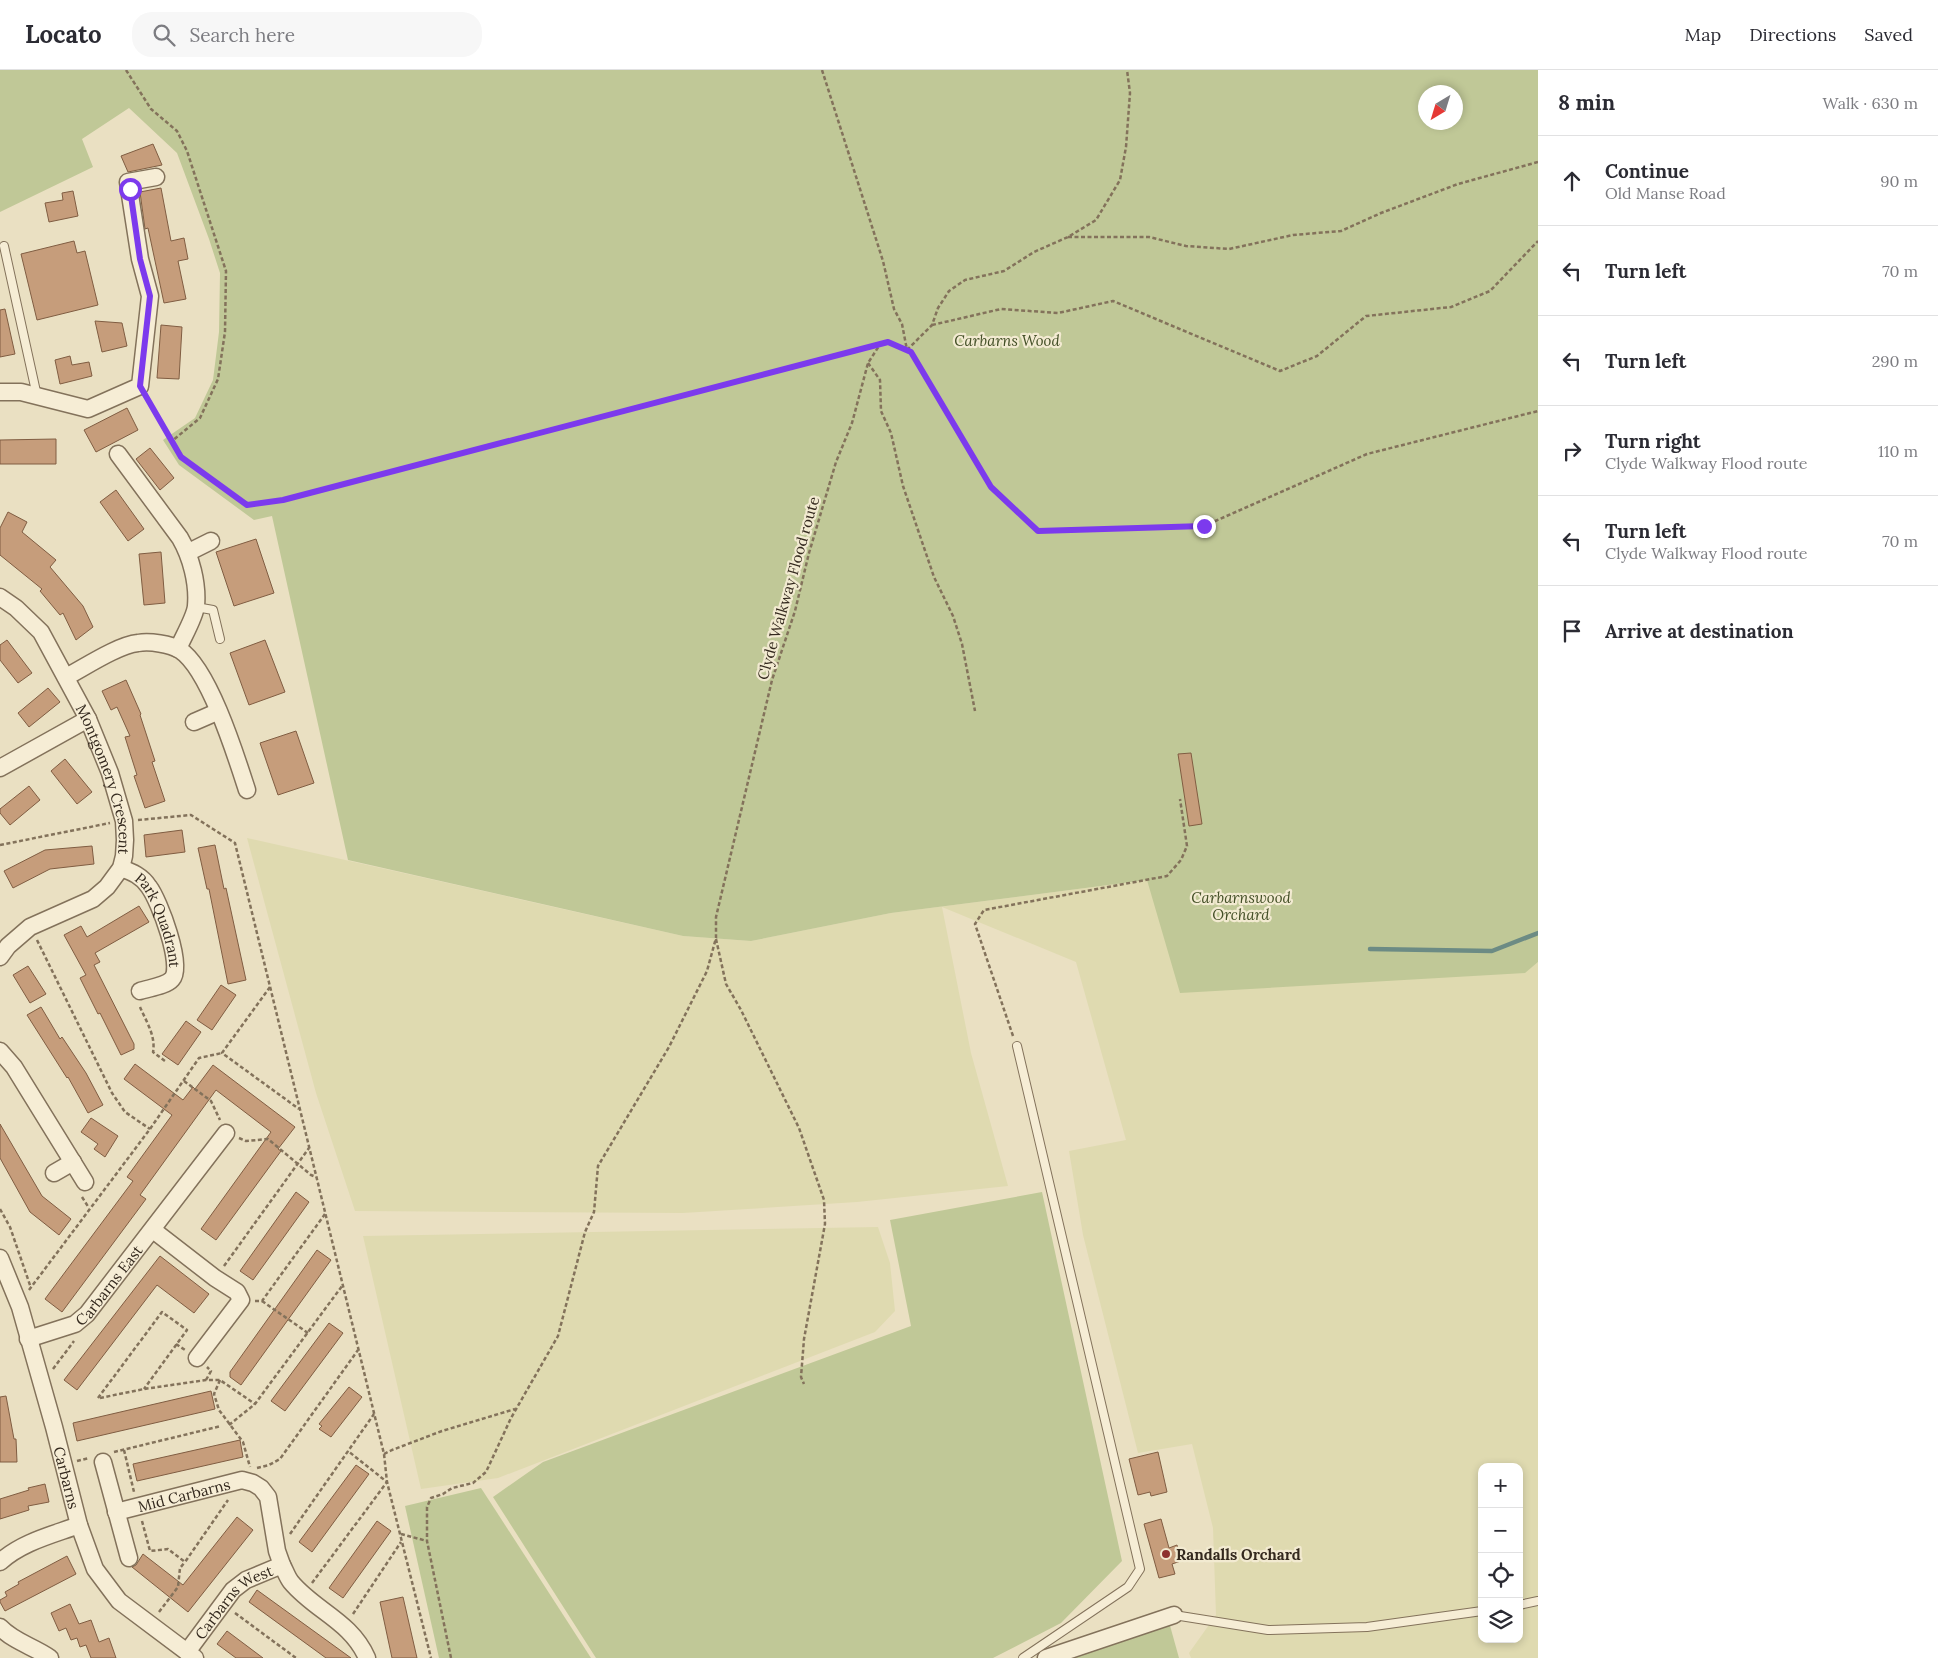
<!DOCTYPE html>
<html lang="en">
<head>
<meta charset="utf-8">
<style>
  :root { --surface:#fff; --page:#f7f7f7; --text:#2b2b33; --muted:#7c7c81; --line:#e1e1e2 }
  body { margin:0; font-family:Lora,serif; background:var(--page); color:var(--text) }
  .controls { position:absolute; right:15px; bottom:15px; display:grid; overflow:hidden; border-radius:10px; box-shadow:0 2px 8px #0003 }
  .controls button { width:45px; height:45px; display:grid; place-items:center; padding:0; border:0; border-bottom:1px solid var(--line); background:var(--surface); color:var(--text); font:25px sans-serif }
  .compass { position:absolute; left:1418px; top:15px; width:45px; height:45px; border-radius:50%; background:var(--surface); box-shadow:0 2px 8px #0003; rotate:218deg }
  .stop { position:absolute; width:15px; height:15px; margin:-11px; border:4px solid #7c3aed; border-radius:50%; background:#fff }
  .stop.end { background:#7c3aed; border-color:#fff; box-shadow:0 1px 5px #0008 }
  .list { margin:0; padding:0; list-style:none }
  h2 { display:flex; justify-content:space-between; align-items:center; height:65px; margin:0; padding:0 20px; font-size:21px }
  h2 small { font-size:16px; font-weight:400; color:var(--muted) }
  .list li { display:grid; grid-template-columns:32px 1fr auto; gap:15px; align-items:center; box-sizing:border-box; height:90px; padding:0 20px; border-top:1px solid var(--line) }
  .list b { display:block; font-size:19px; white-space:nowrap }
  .list p { margin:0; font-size:16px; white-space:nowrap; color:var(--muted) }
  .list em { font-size:16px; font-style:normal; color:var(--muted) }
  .icon { flex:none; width:28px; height:28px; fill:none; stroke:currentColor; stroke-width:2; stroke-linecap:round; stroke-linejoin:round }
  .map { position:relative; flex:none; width:1538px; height:1588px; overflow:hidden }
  header { display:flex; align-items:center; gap:30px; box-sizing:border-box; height:70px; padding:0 25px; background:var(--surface); border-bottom:1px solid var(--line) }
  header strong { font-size:24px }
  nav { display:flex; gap:28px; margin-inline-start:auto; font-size:18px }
  .search { width:350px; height:45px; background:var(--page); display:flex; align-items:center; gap:12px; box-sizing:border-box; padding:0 18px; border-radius:20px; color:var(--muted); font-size:19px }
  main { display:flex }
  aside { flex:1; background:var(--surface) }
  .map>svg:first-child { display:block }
</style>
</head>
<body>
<header>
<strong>Locato</strong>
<div class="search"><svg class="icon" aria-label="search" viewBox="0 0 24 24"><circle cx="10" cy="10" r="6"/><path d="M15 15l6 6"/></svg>Search here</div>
<nav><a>Map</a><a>Directions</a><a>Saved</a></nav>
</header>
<main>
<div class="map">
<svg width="1538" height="1588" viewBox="0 0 1538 1588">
  <rect width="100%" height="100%" fill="#eae0c2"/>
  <g fill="#dfdab0" fill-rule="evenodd">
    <path d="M 247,768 L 683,866 L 751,871 L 891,843 L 1147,810 L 1524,903 L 1538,892 L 1538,1588 L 1191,1588 L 1189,1583 L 1216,1545 L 1213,1458 L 1192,1374 L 1138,1383 L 1083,1165 L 1069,1081 L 1126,1070 L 1076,892 L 942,837 L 971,983 L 1008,1116 L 857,1132 L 683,1143 L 355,1141 L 316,1023 ZM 1482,1397 L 1519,1397 L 1519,1569 L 1482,1569 Z"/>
    <polygon points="878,1157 890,1193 895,1241 875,1262 498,1408 421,1419 363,1166"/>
  </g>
  <g fill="#c0c897" fill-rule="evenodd">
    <path d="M 0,0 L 1538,0 L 1538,892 L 1525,903 L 1180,923 L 1147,810 L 891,843 L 751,871 L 683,866 L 348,790 L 272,446 L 254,450 L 179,395 L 163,370 L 195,348 L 213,310 L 219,262 L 220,203 L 209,169 L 177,83 L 129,38 L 82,69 L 93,97 L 0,142 ZM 1426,22 L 1456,22 L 1456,52 L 1426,52 Z"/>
    <polygon points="1042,1122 1122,1491 1061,1553 993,1588 596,1588 493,1427 543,1392 911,1256 890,1150"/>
    <polygon points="481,1418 496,1441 591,1588 439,1588 405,1436"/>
    <polygon points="1169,1552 1179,1588 1071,1588"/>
  </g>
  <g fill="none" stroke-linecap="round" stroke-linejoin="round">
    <polyline stroke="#6c8b84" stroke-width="4.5" points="1370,879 1492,881 1538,863"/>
  </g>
  <g fill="#c69d7b" stroke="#805d42">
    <polygon points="153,74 162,95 128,102 121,86"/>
    <polygon points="161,118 171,171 184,168 188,189 178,191 186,229 164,233 148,158 145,159 140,122"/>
    <polygon points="73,121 78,146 49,152 45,133 63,130 62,123"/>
    <polygon points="74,171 77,183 85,181 98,235 37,250 21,184"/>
    <polygon points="5,239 15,284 0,287 0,240"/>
    <polygon points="95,251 122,253 127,276 102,282"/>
    <polygon points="161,255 182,257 179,309 157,308"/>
    <polygon points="70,286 72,295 89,292 92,306 60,314 55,290"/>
    <polygon points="127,338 138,360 96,382 84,360"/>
    <polygon points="56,369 56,394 0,394 0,370"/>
    <polygon points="150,378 174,408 160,420 136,389"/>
    <polygon points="116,420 144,459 128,471 100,432"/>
    <polygon points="8,442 27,452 22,462 56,490 50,497 83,536 93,557 76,570 63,543 60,545 40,521 42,519 0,485 0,458"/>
    <polygon points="256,469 274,523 234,536 216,482"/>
    <polygon points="161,482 165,533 144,535 139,484"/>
    <polygon points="7,570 32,603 18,613 0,590 0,575"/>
    <polygon points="265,570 285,622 249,635 230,583"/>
    <polygon points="126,610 141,644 140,645 155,691 152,692 165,731 145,738 134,706 137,705 125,667 130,666 117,637 111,640 102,621"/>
    <polygon points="48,618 60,632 29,657 18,643"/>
    <polygon points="296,661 314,713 278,725 260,673"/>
    <polygon points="1191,683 1202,754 1189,756 1178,684"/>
    <polygon points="65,689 92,722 77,734 51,701"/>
    <polygon points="29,716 40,730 10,755 0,743 0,739"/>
    <polygon points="182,760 185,782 146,787 144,765"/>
    <polygon points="215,775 224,819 226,818 246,910 228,914 209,819 207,819 198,778"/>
    <polygon points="92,776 94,794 50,799 13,818 4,801 45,780"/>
    <polygon points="139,836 149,852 95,883 100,892 94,895 134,974 134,979 121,985 100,943 98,944 80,908 86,905 64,865 81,856 87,867"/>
    <polygon points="28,896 46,924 30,933 13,905"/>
    <polygon points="221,915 236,925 212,960 197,950"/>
    <polygon points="41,937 60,969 62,967 86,1003 103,1035 88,1043 68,1007 67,1008 27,945"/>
    <polygon points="186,951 201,962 178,995 162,984"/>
    <polygon points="135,994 183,1030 193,1017 195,1019 213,995 295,1057 278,1079 281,1081 216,1170 201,1159 271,1062 216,1020 140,1125 146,1129 62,1242 45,1229 133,1111 127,1107 172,1045 124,1009"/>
    <polygon points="91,1048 118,1066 105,1087 94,1079 98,1074 81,1062"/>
    <polygon points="0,1054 42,1126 71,1149 59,1165 30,1142 0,1088"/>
    <polygon points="296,1122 309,1132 253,1210 240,1201"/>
    <polygon points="317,1180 331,1190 241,1315 230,1307 230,1302"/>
    <polygon points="160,1186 209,1224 194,1243 157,1215 77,1320 64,1310"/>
    <polygon points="329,1253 343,1263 285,1341 271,1331"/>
    <polygon points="349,1317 362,1327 331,1367 319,1359 322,1356 319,1354"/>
    <polygon points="211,1321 215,1339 77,1371 73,1353"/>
    <polygon points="6,1326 14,1369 16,1369 17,1392 0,1392 0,1327"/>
    <polygon points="240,1370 243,1387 137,1411 133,1394"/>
    <polygon points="1158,1382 1167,1422 1151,1426 1150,1422 1138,1425 1129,1389"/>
    <polygon points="356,1395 369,1404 312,1482 299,1472"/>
    <polygon points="45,1414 49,1432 28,1436 29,1440 0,1449 0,1429 29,1420 28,1418"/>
    <polygon points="237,1447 253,1460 188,1542 132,1497 136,1495 143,1484 183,1515"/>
    <polygon points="1161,1449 1169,1478 1177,1475 1181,1491 1172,1494 1175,1504 1159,1508 1144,1454"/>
    <polygon points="377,1451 391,1461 343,1528 329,1518"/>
    <polygon points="67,1486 76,1504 5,1541 0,1532 0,1530 7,1526 5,1522 19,1514 18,1512"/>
    <polygon points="257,1520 351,1588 326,1588 249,1532"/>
    <polygon points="403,1527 417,1588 392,1588 380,1532"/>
    <polygon points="70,1534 79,1554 91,1550 99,1572 109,1568 116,1588 91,1588 86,1575 80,1577 77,1568 71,1570 66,1558 59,1561 51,1543"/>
    <polygon points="227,1561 263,1588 236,1588 217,1574"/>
  </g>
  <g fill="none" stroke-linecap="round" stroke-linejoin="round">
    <defs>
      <g id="lane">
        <polyline points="4,176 37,326"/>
        <polyline points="196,537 213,540 220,569"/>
        <polyline points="1017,976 1140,1499 1128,1517 1023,1588"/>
        <polyline points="1519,1535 1538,1531"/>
        <polyline points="1174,1545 1268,1560 1367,1557 1482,1541"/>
      </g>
      <g id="street">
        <polyline points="0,322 21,322 88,339 140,316 150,226 140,189 128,112 156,107"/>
        <path d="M 118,384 L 180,468 C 191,487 198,513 196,536 C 195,547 183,567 178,579"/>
        <polyline points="189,482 211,471"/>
        <path id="s1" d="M 0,527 L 16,538 L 41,562 L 88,649 L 110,703 L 124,751 L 125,770 L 124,786 L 121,798 L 107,817 L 93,829 L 30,857 L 8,876 L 0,887"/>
        <path d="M 66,607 C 85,597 118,575 138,573 C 150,571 170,574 180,580 C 209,599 236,686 247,720"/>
        <polyline points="194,652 217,642"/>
        <polyline points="0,698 88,649"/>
        <path id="s2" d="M 121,798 C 132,802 142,806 149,817 C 159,830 184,896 172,909 C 166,916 149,918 140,921"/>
        <polyline points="0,981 14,997 85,1112"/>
        <polyline points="54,1103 73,1092"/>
        <polyline points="153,1160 215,1208 237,1222 241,1230 197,1288"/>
        <path id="s3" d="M 0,1188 L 20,1237 L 54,1357 L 79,1455 L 95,1499 L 119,1531 L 195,1588"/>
        <path id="s4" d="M 28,1269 L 75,1254 L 87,1244 L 226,1063"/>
        <polyline points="103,1392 129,1488"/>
        <path id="s5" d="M 116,1442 L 242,1410 L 253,1413 L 261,1418 L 268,1427 L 277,1481 L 282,1495"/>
        <path d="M 0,1492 C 22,1472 52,1465 79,1455"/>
        <path d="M 0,1557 C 14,1572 33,1576 50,1588"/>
        <path id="s6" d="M 187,1582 L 233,1520 L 246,1510 L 282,1495 C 285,1500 287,1507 291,1512 C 315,1541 351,1551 367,1588"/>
        <polyline points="1046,1588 1174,1545"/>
      </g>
    </defs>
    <use href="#lane" stroke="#83725b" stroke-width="10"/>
    <use href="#street" stroke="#83725b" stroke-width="19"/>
    <g stroke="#83725b" stroke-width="2.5" stroke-dasharray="4 2.5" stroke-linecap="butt">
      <polyline points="126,0 151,39 177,61 187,81 226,201 225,262 218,309 200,348 172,371"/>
      <polyline points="822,0 883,191 894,239 902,254 907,280"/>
      <polyline points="1068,167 1149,167 1186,176 1229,179 1293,165 1341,161 1381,143 1458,114 1538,92"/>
      <polyline points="932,255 1001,239 1058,243 1113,231 1280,301 1317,286 1366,246 1451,237 1490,221 1538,171"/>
      <polyline points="907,280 932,255 938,238 949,221 965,210 1004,201 1034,182 1068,167 1096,150 1120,110 1126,77 1130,23 1127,0"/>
      <polyline points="868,293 880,310 881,341 891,363 903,416 934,507 953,546 962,574 975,641"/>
      <polyline points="147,329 181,387 247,435 283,430 889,272 911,282 991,417 1037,461 1204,456 1367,384 1538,341"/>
      <polyline points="138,750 191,745 235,773 384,1384 387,1412 431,1588"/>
      <polyline points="0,775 110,753"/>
      <polyline points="716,869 726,914 741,940 799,1058 824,1130 825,1154 804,1269 801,1307 804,1314"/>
      <polyline points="37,870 112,1023 125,1042 150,1059"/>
      <polyline points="270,917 222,983 299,1039"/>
      <path d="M 140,937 C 146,951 156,966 153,982 L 165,991"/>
      <polyline points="1013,966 975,854 984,840 1167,806 1181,790 1187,776 1180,729"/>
      <polyline points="184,1011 211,1031 220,1050"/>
      <polyline points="239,1068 246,1071 268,1069 311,1105 316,1107"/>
      <polyline points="82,1127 89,1138"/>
      <polyline points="0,1139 10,1157 31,1218"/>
      <polyline points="224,1196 309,1078"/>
      <polyline points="29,1220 150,1059 199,988 222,983"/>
      <polyline points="255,1231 262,1231 325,1144"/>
      <polyline points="262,1231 308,1263"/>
      <polyline points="176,1274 185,1280"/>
      <polyline points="53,1299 74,1271"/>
      <polyline points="206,1310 211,1301 207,1297"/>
      <polyline points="220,1310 214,1324 219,1340 243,1372 250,1397"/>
      <polyline points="98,1328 162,1242 187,1260 144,1319"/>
      <polyline points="100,1328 144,1319 206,1310 220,1310 255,1334"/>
      <polyline points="229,1355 255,1334 342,1216"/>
      <polyline points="124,1380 134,1422"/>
      <polyline points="114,1382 221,1356"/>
      <polyline points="384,1384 392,1380 442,1361 515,1339"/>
      <polyline points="77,1391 89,1388"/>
      <polyline points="257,1398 269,1395 280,1389 358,1280"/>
      <polyline points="142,1451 150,1481 168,1479 185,1492 228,1430"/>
      <polyline points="290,1464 374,1344"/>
      <polyline points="401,1464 427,1471"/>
      <polyline points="312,1513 387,1412 348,1381"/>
      <polyline points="159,1542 178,1517 180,1498 185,1492"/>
      <polyline points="235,1543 296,1588"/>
      <polyline points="353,1544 401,1472"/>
      <polyline points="451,1588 427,1471 427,1437 431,1428 443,1424 452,1418 473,1413 486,1402 511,1348 558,1266 585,1162 594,1142 598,1096 669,977 707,901 716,868 716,847 772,610 795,541 809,483 836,392 852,353 868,293 879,276"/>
    </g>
    <use href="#lane" stroke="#f6edd5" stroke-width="8"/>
    <use href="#street" stroke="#f6edd5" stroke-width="16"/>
  </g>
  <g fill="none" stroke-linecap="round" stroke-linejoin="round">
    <polyline stroke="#7c3aed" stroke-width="6" points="130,119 140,189 150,226 140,316 181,387 247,435 283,430 888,272 911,282 991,417 1038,461 1204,456"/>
  </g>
  <circle fill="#8e322f" stroke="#f2ead1" stroke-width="2" cx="1166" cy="1484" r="5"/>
  <g text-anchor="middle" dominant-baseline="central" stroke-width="4.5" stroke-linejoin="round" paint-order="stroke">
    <g font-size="15" font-style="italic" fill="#434f26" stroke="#f2ead1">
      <text x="1007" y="270">Carbarns Wood</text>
      <text x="1241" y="827">Carbarnswood<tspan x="1241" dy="17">Orchard</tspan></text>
    </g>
    <g font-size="15" fill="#34291e" stroke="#f2ead1">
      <text transform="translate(788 518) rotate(-74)">Clyde Walkway Flood route</text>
      <text stroke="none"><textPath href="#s1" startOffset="216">Montgomery Crescent</textPath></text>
      <text stroke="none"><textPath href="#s2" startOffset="69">Park Quadrant</textPath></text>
      <text stroke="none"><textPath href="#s4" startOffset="101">Carbarns East</textPath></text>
      <text stroke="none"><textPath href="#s3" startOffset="230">Carbarns</textPath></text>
      <text stroke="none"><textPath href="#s5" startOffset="70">Mid Carbarns</textPath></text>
      <text stroke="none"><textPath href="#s6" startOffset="70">Carbarns West</textPath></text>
    </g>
    <g font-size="15" font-weight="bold" fill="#34291e" stroke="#f2ead1" text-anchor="start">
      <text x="1176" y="1484">Randalls Orchard</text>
    </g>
  </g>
</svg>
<div class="controls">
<button>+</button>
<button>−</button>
<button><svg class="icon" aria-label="locate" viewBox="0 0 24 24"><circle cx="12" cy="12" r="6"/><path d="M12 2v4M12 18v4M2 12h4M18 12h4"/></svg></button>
<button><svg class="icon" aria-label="layers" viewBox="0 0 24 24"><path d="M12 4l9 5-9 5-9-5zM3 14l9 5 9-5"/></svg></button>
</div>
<svg class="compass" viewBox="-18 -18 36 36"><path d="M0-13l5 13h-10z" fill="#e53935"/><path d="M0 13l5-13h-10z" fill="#7c7c81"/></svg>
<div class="stop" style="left:130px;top:119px"></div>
<div class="stop end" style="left:1204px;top:456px"></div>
</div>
<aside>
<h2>8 min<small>Walk · 630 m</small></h2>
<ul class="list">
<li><svg class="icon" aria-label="ahead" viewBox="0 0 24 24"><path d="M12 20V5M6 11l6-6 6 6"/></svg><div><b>Continue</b><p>Old Manse Road</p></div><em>90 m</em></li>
<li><svg class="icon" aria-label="left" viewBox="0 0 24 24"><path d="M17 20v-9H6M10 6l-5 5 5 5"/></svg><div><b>Turn left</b></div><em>70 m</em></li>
<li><svg class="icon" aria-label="left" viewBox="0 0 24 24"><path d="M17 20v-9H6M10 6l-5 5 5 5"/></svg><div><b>Turn left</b></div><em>290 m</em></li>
<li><svg class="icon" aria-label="right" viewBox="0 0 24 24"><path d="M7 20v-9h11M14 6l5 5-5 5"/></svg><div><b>Turn right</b><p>Clyde Walkway Flood route</p></div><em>110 m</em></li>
<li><svg class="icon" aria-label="left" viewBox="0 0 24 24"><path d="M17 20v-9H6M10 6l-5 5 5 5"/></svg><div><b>Turn left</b><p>Clyde Walkway Flood route</p></div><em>70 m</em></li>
<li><svg class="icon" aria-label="arrive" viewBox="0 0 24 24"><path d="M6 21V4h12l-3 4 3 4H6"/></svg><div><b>Arrive at destination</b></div></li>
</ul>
</aside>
</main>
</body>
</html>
